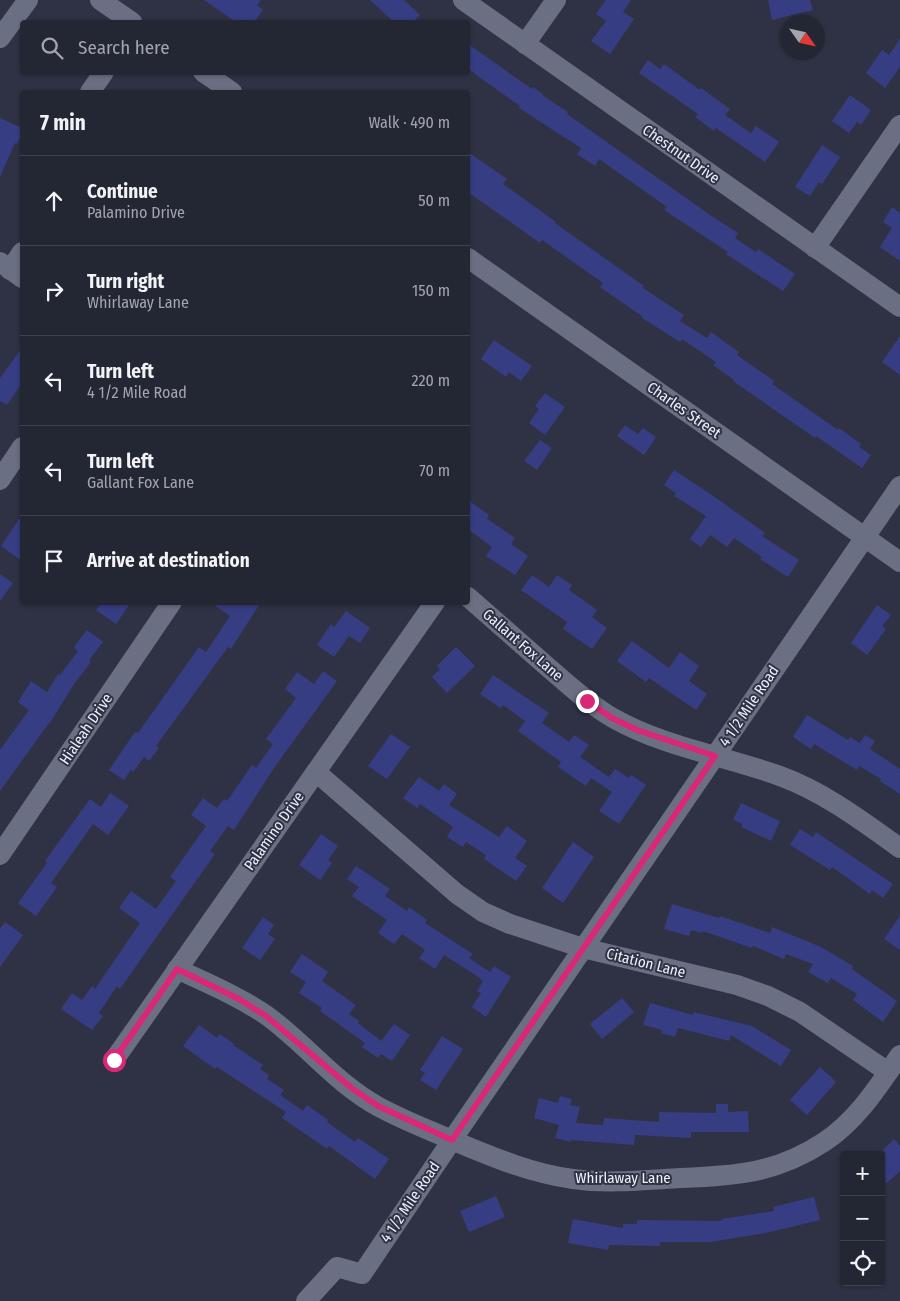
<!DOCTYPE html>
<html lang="en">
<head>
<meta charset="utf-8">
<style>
  :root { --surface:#232633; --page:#2b2e3b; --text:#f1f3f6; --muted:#a3a5ac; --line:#40434e }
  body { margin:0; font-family:"Fira Sans Condensed",sans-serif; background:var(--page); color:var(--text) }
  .controls { position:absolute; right:15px; bottom:15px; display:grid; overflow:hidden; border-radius:5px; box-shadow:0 1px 4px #0004 }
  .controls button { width:45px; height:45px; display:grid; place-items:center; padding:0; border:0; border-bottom:1px solid var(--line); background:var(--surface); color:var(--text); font:25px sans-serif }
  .compass { position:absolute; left:780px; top:15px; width:45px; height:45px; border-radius:50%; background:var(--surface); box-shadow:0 1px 4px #0004; rotate:124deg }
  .stop { position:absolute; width:15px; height:15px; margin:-11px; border:4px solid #db2777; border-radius:50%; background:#fff }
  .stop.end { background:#db2777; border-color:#fff; box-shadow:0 1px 5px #0008 }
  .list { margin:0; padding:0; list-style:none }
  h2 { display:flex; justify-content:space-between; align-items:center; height:65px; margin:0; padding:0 20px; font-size:21px }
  h2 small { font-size:16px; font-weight:400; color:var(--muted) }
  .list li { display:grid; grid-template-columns:32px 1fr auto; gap:15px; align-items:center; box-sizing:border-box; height:90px; padding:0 20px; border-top:1px solid var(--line) }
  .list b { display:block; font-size:19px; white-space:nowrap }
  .list p { margin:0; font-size:16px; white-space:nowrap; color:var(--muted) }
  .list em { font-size:16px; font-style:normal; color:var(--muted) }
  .icon { flex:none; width:28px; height:28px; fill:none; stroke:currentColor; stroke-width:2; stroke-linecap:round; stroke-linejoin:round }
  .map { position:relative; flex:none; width:900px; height:1301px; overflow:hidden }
  .search { position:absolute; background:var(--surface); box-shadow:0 1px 4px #0004; left:20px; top:20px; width:450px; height:55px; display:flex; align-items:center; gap:12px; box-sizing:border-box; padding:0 18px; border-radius:5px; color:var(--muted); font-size:19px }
  .panel { position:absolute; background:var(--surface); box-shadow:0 1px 4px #0004; left:20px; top:90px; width:450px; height:515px; border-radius:5px }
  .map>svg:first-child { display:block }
</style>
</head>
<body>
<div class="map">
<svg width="900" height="1301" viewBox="0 0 900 1301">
  <rect width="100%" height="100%" fill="#2f3244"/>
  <g fill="#373d82">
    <polygon points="204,0 261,0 257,5 263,10 254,22 236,22"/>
    <polygon points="370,0 404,0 420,15 413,22 394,22"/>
    <polygon points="606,0 631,0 623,12 634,19 610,54 591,41 606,21 596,14"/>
    <polygon points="768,0 810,0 813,10 772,20"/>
    <polygon points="900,39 900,67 885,88 866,73 882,50 889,55"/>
    <polygon points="468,44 532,89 533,87 543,94 542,95 568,112 567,114 713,217 738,233 735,238 756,252 758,249 795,274 783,291 726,254 728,252 664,210 667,207 599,159 595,166 577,154 581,148 519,108 520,106 468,69"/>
    <polygon points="648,60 660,69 664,64 700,90 701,88 730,109 725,115 751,133 756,126 779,142 765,162 716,128 714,131 695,117 698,114 688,107 639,73"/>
    <polygon points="850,95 871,110 861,125 857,122 849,133 832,121"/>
    <polygon points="0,118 22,128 22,133 17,144 15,143 0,177"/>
    <polygon points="822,145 840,157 822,184 819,182 810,196 795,187"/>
    <polygon points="468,152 507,179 503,184 556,222 555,223 644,286 643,288 684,315 680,321 707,338 711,332 739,352 737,355 774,381 772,384 838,430 839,428 861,444 859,447 871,455 862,468 816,436 815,438 733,381 734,380 713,365 716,362 682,339 680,342 642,318 643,317 600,287 603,283 542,240 540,243 468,192"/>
    <polygon points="892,207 900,213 900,261 880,247 892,228 883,222"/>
    <polygon points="900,336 900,375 882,362"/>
    <polygon points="494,340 532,366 521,381 509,372 506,377 481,359"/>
    <polygon points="22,348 22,383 7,405 0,401 0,378"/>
    <polygon points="545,393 565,407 545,435 529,423 539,409 535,406"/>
    <polygon points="625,425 638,434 643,428 656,437 644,455 617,436"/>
    <polygon points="540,440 552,448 537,470 524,461"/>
    <polygon points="674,470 712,495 765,533 762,536 799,560 788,577 760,559 762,557 734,538 727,547 710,535 701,547 690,539 706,516 674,496 676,493 664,485"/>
    <polygon points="468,500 489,515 487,519 515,538 511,544 528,556 515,575 486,556 492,547 468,529"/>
    <polygon points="22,515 22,561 1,546"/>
    <polygon points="0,574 13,583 0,601"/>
    <polygon points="532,575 549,587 557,575 572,585 569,590 597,610 592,617 607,628 592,649 563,629 567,622 521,590"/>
    <polygon points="102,602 131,602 116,624 96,610"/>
    <polygon points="210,602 261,602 231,649 228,647 156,746 159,748 149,761 144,757 133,772 131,770 124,780 109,770 135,732 138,733 199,647 206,652 230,616"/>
    <polygon points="877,605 891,615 882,626 886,629 867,655 851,643"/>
    <polygon points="346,611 370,628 360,643 349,636 334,657 317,645 331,624 334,627"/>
    <polygon points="87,630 103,642 89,660 91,662 74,684 50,723 49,723 0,791 0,750 29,710 18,702 31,681 47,692 58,674 60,675 78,651 74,647"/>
    <polygon points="632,641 669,668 680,652 699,666 689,681 707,694 696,710 649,678 646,682 617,661"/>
    <polygon points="456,647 475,666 447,693 432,677 440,669 437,666"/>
    <polygon points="323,671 337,681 274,768 234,830 228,826 210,851 215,854 181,902 120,989 117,986 99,1013 103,1016 92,1030 61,1009 72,993 82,1000 92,986 95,989 140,923 119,908 131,891 156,909 176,881 170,877 206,826 191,815 203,798 217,808 224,799 227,801 252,765 256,768 273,744 266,739 296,698 285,689 297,672 314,684"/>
    <polygon points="493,675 549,713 542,723 569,742 574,735 589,745 580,757 609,777 615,769 629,778 631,775 646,785 619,824 599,811 612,792 591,778 586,786 558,767 561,762 518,731 525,721 503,705 500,708 480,694"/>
    <polygon points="807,715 848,740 850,737 860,743 865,735 875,741 870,749 900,769 900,794 880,781 881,779 859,766 857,770 814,744 811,749 793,737"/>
    <polygon points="391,734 410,747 387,779 368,766"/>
    <polygon points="419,777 439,791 444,784 457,794 449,805 499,837 507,826 527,841 515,858 527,866 516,881 484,859 486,855 466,842 463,847 447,837 453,827 420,804 417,808 403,798"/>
    <polygon points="110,793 129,806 108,835 93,824 51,883 57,887 36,916 18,903 47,863 45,861 90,799 101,807"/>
    <polygon points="741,803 780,821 771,841 741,827 743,824 733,820"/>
    <polygon points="800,829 813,837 816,832 893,884 883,898 872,890 870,894 832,867 830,870 790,845"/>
    <polygon points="321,834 338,846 328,860 332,863 320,880 299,865"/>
    <polygon points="573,842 594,857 563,903 542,888"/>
    <polygon points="356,866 390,889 385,896 407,911 409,907 427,920 425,923 473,954 469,958 490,972 494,966 511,977 486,1017 472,1007 481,993 477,991 483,981 477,976 444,955 435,969 419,958 425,950 402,934 394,944 378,933 387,920 352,896 359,887 347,879"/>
    <polygon points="672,904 719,918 720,916 770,933 772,927 821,947 853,966 852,969 897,1001 883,1022 853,1000 857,994 831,978 828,983 808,972 813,964 786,954 784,959 753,946 752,948 703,931 702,933 691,930 689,936 664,929"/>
    <polygon points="900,916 900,950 884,939"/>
    <polygon points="263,917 274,925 268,934 275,939 260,960 242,948"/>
    <polygon points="5,922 23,935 0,967 0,929"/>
    <polygon points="302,954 328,972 322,981 356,1005 349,1014 359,1021 358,1023 381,1041 394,1024 410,1035 392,1061 381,1054 378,1058 362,1047 365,1043 320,1011 322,1008 299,993 306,982 290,972"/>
    <polygon points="622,998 634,1012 602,1039 590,1024"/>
    <polygon points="650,1003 693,1015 693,1012 752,1026 791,1050 781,1066 731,1035 729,1041 678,1028 675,1037 661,1033 662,1030 643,1025"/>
    <polygon points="199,1025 217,1038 220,1034 234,1044 233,1045 263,1065 260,1069 269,1075 267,1079 284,1090 280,1095 303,1111 307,1105 328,1120 327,1122 355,1142 358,1138 389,1159 375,1179 329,1146 327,1149 282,1118 286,1112 217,1067 215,1069 183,1046"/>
    <polygon points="442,1036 463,1049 436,1090 420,1080 425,1073 420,1070"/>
    <polygon points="820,1067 836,1082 807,1115 790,1100"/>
    <polygon points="560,1096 572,1099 570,1105 580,1107 576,1123 603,1125 604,1118 659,1122 659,1112 716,1113 716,1104 728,1104 728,1112 748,1111 749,1132 691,1132 691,1138 635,1135 634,1145 571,1140 571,1142 555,1138 559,1125 534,1118 539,1098 558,1103"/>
    <polygon points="894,1139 900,1146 900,1171 887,1183 881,1177 881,1158 886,1154 883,1150"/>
    <polygon points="496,1196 505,1217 469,1232 460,1211"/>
    <polygon points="814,1197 820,1220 766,1233 710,1242 660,1242 660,1246 609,1245 608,1250 568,1243 573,1219 623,1228 623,1224 637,1224 637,1220 722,1221 722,1219 774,1211 773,1207"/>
  </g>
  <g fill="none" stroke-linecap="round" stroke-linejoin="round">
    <g stroke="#6b6f83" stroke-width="20">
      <polyline points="100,0 132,22"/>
      <polyline points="463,0 900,307"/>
      <polyline points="0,38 28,0"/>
      <polyline points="525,44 556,0"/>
      <polyline points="203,72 232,92"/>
      <polyline points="90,92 104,72"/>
      <polyline points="815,248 900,125"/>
      <polyline points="468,258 900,562"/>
      <polyline points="0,262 22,278"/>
      <polyline points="10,270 22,252"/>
      <polyline points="0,480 22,447"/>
      <path d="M 468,597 C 495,621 523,645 550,669 C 570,686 590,705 613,718 C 664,747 725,756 780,776 C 824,792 862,821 900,848"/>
      <polyline points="316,772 457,894 483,912 510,924 583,948 737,985 768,996 800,1012 888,1072"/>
      <polyline points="0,855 172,602"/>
      <path d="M 177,969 C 207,983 238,996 266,1015 C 305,1043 336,1084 379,1107 C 401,1119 424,1128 447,1138 C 488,1155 528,1173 573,1179 C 609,1184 645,1180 681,1178 C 736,1176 777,1173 824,1142 C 857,1120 878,1087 900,1055"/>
      <polyline points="114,1060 435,602"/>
      <polyline points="306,1301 337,1267 362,1274 452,1140 900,486"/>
    </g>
  </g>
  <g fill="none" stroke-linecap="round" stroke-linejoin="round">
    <polyline stroke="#db2777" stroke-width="6" points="114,1060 177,969 239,999 266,1016 354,1090 378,1106 452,1140 715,756 637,730 612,718 587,701"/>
  </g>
  <g text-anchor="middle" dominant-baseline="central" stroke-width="4" stroke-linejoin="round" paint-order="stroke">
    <g font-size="15" fill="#edf0fb" stroke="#2f3244">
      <text transform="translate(681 154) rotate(35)">Chestnut Drive</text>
      <text transform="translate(684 410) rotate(35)">Charles Street</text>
      <text transform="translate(523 645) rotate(41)">Gallant Fox Lane</text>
      <text transform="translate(749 706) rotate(-56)">4 1/2 Mile Road</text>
      <text transform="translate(86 729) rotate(-56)">Hialeah Drive</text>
      <text transform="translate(274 831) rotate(-55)">Palamino Drive</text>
      <text transform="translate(646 963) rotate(14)">Citation Lane</text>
      <text x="623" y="1178">Whirlaway Lane</text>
      <text transform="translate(410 1202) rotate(-56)">4 1/2 Mile Road</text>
    </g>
  </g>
</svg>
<div class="controls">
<button>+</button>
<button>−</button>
<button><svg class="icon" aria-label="locate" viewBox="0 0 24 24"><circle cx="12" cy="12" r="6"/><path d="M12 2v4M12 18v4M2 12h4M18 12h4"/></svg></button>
</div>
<svg class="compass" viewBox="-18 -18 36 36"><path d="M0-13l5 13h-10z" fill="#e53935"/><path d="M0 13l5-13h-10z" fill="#a3a5ac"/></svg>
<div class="stop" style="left:114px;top:1060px"></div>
<div class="stop end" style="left:587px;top:701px"></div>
<div class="search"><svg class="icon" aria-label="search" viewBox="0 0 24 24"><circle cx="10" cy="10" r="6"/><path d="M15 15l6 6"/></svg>Search here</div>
<section class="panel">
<h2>7 min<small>Walk · 490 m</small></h2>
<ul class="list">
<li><svg class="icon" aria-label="ahead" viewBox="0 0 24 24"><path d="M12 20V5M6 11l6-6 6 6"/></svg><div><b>Continue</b><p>Palamino Drive</p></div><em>50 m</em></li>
<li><svg class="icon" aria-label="right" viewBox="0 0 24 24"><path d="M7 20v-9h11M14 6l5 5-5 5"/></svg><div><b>Turn right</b><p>Whirlaway Lane</p></div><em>150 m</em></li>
<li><svg class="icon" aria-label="left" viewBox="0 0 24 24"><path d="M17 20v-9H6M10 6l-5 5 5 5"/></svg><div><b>Turn left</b><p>4 1/2 Mile Road</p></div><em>220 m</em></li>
<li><svg class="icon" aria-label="left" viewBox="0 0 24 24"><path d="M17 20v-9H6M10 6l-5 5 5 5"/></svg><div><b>Turn left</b><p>Gallant Fox Lane</p></div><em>70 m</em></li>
<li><svg class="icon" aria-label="arrive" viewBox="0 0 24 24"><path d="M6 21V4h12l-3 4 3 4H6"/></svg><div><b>Arrive at destination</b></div></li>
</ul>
</section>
</div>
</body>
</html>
